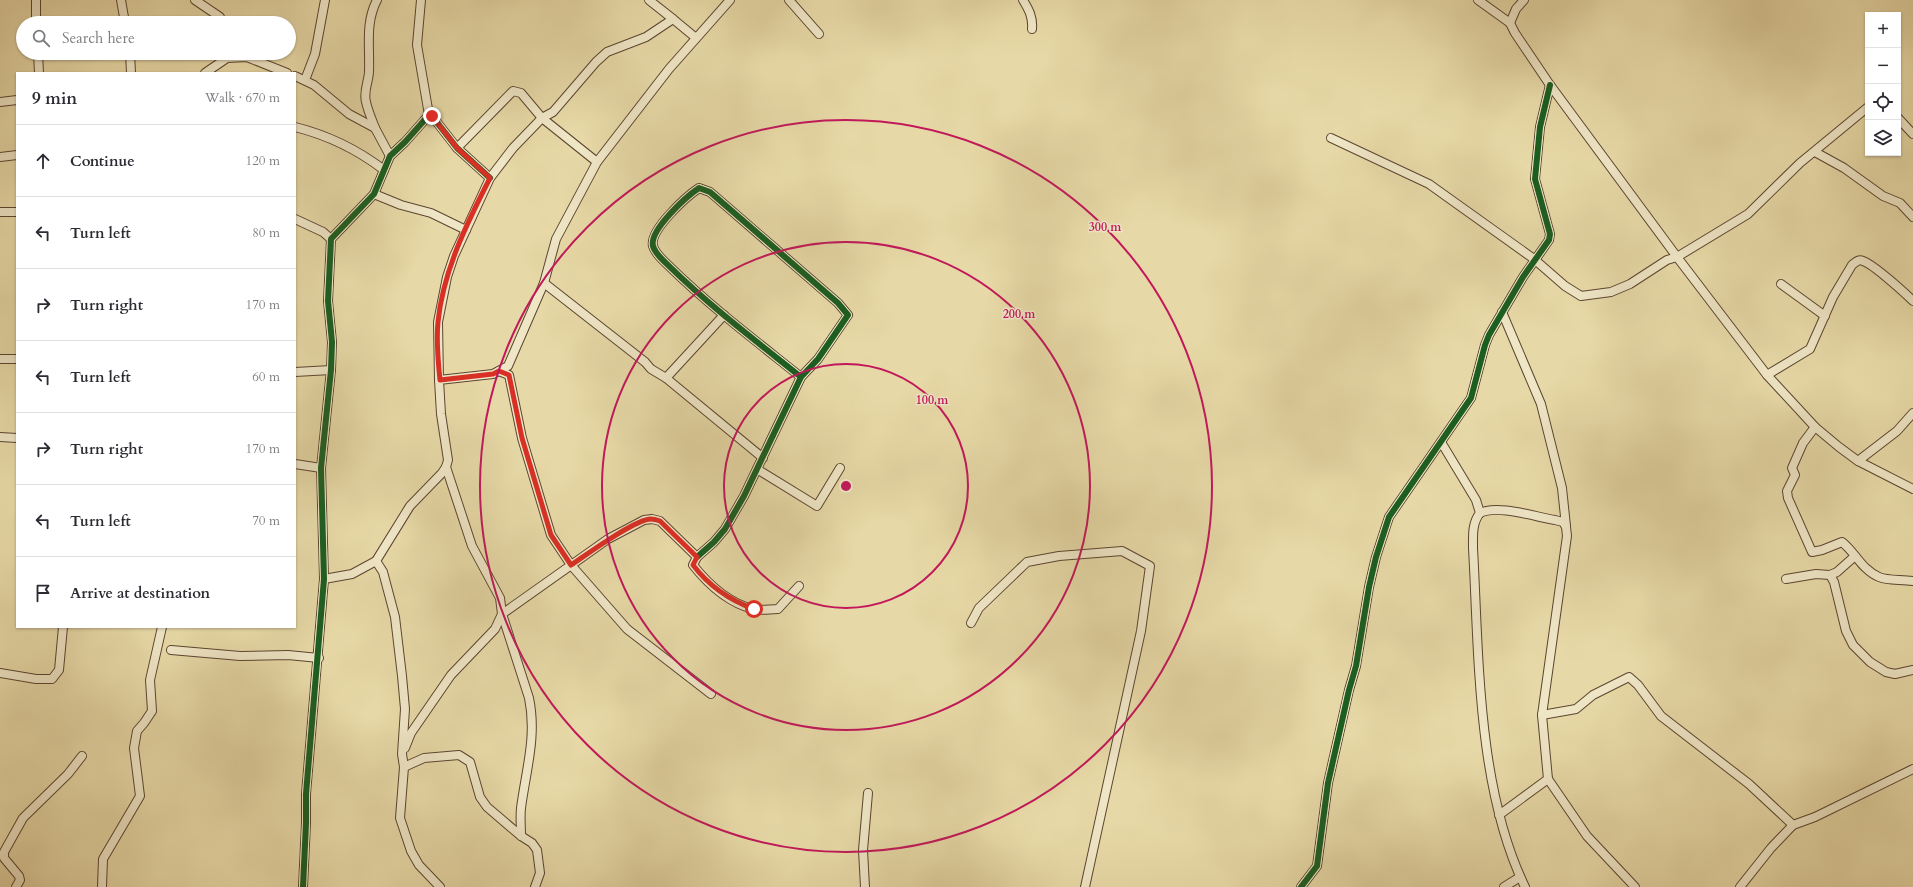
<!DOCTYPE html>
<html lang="en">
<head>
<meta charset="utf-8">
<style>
  :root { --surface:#fff; --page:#f7f7f7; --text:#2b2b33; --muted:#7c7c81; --line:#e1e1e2 }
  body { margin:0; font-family:Cardo,serif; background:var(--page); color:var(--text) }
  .controls { position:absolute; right:12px; top:12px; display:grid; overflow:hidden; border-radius:0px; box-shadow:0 1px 3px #0004 }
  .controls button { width:36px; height:36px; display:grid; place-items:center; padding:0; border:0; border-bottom:1px solid var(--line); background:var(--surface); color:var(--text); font:20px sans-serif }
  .stop { position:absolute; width:12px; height:12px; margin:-9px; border:3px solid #d93025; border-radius:50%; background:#fff }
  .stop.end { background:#d93025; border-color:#fff; box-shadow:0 1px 4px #0008 }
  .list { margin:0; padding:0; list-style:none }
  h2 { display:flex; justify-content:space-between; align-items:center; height:52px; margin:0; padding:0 16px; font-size:17px }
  h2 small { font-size:13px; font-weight:400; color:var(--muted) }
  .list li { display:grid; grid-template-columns:26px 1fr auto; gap:12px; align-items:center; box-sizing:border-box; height:72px; padding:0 16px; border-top:1px solid var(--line) }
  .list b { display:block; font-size:15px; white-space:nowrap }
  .list em { font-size:13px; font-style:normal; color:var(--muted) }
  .icon { flex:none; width:22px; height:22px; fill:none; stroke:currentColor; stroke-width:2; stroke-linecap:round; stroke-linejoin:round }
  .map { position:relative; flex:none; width:1913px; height:887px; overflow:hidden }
  .search { position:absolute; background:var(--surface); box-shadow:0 1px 3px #0004; left:16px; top:16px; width:280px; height:44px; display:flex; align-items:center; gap:10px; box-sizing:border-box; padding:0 14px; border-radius:22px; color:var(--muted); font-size:15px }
  .panel { position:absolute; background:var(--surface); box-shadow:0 1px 3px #0004; left:16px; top:72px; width:280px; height:556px; border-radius:0px }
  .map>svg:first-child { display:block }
</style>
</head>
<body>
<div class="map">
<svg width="1913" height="887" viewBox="0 0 1913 887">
  <rect width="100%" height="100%" fill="#e7d9a7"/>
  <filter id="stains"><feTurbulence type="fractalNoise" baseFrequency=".005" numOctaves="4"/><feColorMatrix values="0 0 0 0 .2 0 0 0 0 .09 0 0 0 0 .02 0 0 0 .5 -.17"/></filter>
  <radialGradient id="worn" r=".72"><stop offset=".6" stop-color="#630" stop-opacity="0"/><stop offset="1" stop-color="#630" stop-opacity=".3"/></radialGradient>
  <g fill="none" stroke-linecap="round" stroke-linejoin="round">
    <defs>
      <g id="street">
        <polyline points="36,0 36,23"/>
        <polyline points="121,0 125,23"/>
        <polyline points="195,0 220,17 221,23"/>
        <polyline points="421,0 417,45 429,115"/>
        <polyline points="649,0 673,19"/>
        <polyline points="789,0 819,34"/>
        <path d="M 1023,0 C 1029,10 1033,17 1032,29"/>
        <polyline points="1478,0 1510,23"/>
        <polyline points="1524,0 1516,9 1510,23 1515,33 1550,85 1677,257 1767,375 1815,427 1839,447 1858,461 1913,489"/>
        <polyline points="38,53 39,73"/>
        <polyline points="130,53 131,73"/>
        <polyline points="205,73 227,58 247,57 287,73"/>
        <polyline points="295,76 314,85 349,114 375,128 390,156"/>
        <polyline points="305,80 315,54 325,0"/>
        <polyline points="0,102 17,100"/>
        <polyline points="1898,118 1913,134"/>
        <path d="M 295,127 C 327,135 358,150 384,170"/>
        <path d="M 375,128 C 372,120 368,111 366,102 C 363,91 369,81 369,71 C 370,46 365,23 377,0"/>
        <polyline points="1331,138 1429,184 1534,259 1565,286 1581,296 1611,292 1630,284 1667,260 1677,257 1748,214 1800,163 1868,107"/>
        <polyline points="457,148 513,91 521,93 542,118 597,162"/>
        <polyline points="1815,152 1844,168 1883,196 1900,203 1913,217"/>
        <polyline points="0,157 17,155"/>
        <polyline points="374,194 401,205 431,213 466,230"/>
        <polyline points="0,212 17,212"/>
        <polyline points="295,219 323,232 331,239"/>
        <polyline points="544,283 645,362 651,369 666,378 724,315"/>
        <polyline points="1781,284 1825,316"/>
        <polyline points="1502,312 1541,404 1562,488 1566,526"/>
        <polyline points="0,359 17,359"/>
        <polyline points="499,371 509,375 522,438 551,535 571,565 627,629 711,694"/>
        <polyline points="295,372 331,370"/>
        <path d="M 1767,375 L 1810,349 L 1833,297 L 1852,265 C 1856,262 1858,259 1863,261 C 1873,264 1905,293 1913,301"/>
        <polyline points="666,378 763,458"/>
        <polyline points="439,380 438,322 447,277 454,256 490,178 513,148 542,118 553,112 596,62 607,52 646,37 673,19 696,38"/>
        <path d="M 1815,427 L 1803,443 L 1792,468 L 1795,475 L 1787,491 L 1788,498 L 1812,552 L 1822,550 L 1842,542 C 1855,552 1862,570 1879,577 C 1888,581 1902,579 1913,581"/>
        <polyline points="0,437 17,438"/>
        <path d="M 1441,442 L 1476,500 L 1480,513 C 1472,523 1473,535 1473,548 C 1479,656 1477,788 1525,887"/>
        <polyline points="1858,461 1897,431 1913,413"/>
        <polyline points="295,464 321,468"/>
        <polyline points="757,469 817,506 840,468"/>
        <path d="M 1480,513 C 1497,504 1536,517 1555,520 L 1563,522 L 1566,527 L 1567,536 L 1542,715 L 1548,779 L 1499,815"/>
        <path d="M 697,557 L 714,542 L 725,529 L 744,496 L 801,377 L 818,359 L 848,315 L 838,303 L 710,192 L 699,188 C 687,196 649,230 653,246 C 655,254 664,261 670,267 C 711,307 756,341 801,377"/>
        <polyline points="376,561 383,572 395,617 402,676 405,709 402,754 404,767 400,818 411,851 419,865 440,887"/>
        <polyline points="1830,575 1834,582 1846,631 1853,645 1870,662 1886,672 1895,674 1913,670"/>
        <polyline points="324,579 352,574 376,561 410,506 442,473 446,467 448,460 441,414 439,380 493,374 508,366 544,283 556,239 597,162 669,69 730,0"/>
        <polyline points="1786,579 1816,574 1830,575 1837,572 1855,556"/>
        <polyline points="971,623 979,608 1027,562 1059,556 1122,551 1150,566 1141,631 1085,887"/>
        <polyline points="171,650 240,656 288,655 319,658"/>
        <polyline points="0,673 36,679 52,679 59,670 63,627"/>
        <polyline points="1542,715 1576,709 1593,695 1629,677 1638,685 1661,716 1749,784 1793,825"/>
        <polyline points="405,748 411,733 451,675 495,629 502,614 500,598 472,546 446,467"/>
        <polyline points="404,767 424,758 459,755 470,762 480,797 487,807 521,836 532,843 537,850 540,873 535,887"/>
        <polyline points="1548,779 1587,836 1635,887"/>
        <path d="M 521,836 C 521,826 520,817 521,808 C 526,770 537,736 529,698 L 502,614 L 608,539 L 644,520 L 652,519 L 660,521 L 697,557 L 693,565 C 708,584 729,603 753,609 C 760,611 770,609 778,609 L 799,586"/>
        <polyline points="16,887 20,880 19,876 4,858 4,852 23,818 68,774 82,756"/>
        <polyline points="102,887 103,859 140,796 134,748 137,731 144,723 152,711 150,680 162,627"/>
        <polyline points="303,887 306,823 306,794 324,579 321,468 331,370 332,342 328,301 331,239 374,194 390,156 405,142 429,115 432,116 457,148 490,178"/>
        <polyline points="865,887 863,850 868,793"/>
        <polyline points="1301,887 1317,866 1328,783 1349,690 1356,666 1369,587 1376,557 1389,517 1471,398 1485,345 1489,335 1523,277 1549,240 1550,234 1535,179 1540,127 1550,85"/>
        <polyline points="1504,887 1520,877"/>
        <polyline points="1740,887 1771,848 1793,825 1815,817 1913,769"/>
      </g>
    </defs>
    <use href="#street" stroke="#5b4530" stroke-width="10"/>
    <use href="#street" stroke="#efe6c6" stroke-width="8"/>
    <defs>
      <g id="cycleway">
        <path d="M 697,557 L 714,542 L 725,529 L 744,496 L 801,377 L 818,359 L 848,315 L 838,303 L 710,192 L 699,188 C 687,196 649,230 653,246 C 655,254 664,261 670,267 C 711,307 756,341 801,377"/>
        <polyline points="303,887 306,823 306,794 324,579 321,468 331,370 332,342 328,301 331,239 374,194 390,156 405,142 429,115 432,116 457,148 490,178"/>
        <polyline points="1301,887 1317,866 1328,783 1349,690 1356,666 1369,587 1376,557 1389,517 1471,398 1485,345 1489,335 1523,277 1549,240 1550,234 1535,179 1540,127 1550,85"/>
      </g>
    </defs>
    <use href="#cycleway" stroke="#efe6c6" stroke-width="8"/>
    <use href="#cycleway" stroke="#1b5e20" stroke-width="6"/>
  </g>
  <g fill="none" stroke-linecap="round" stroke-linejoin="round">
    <path stroke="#d93025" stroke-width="5" d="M 432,116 L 457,148 L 490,178 C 467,223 443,271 438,322 C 436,341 438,361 440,380 L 493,374 L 499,371 L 509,375 L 522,438 L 551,535 L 571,565 C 586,555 635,519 651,519 C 654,519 657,520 660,521 L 697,557 L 693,565 C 709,586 729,600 754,609"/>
  </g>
  <g fill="none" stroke="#c2185b" stroke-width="2">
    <circle cx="846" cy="486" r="122"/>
    <circle cx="846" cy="486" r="244"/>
    <circle cx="846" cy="486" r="366"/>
  </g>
  <circle cx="846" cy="486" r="6" fill="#c2185b" stroke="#efe6c6" stroke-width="2"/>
  <g font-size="12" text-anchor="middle" font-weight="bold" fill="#c2185b" stroke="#efe6c6" stroke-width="3" stroke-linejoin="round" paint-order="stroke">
    <text x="1105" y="231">300 m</text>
    <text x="1019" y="318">200 m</text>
    <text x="932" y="404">100 m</text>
  </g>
  <rect width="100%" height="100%" filter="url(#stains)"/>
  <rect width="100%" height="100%" fill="url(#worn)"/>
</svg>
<div class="controls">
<button>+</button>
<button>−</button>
<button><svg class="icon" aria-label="locate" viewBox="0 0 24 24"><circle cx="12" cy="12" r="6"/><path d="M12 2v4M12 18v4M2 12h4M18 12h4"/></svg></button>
<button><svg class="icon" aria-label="layers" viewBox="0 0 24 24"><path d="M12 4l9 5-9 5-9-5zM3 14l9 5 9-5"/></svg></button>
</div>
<div class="stop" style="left:754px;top:609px"></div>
<div class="stop end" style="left:432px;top:116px"></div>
<div class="search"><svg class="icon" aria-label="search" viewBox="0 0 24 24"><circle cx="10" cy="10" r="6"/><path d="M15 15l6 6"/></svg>Search here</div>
<section class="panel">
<h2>9 min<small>Walk · 670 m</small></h2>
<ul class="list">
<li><svg class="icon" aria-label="ahead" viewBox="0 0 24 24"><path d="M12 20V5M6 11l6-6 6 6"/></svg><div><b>Continue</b></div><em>120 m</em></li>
<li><svg class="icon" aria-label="left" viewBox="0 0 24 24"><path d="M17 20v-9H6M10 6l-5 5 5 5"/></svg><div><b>Turn left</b></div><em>80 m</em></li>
<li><svg class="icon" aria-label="right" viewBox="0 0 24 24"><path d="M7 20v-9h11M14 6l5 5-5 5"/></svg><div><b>Turn right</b></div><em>170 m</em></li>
<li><svg class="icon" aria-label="left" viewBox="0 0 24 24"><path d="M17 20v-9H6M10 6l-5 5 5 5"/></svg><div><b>Turn left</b></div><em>60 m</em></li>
<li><svg class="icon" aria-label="right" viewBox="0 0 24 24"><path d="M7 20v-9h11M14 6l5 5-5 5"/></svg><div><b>Turn right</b></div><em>170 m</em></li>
<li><svg class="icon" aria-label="left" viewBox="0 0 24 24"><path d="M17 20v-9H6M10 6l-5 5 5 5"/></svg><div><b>Turn left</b></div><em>70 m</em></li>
<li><svg class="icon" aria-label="arrive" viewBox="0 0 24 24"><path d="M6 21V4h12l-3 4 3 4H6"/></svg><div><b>Arrive at destination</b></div></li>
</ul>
</section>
</div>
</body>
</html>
